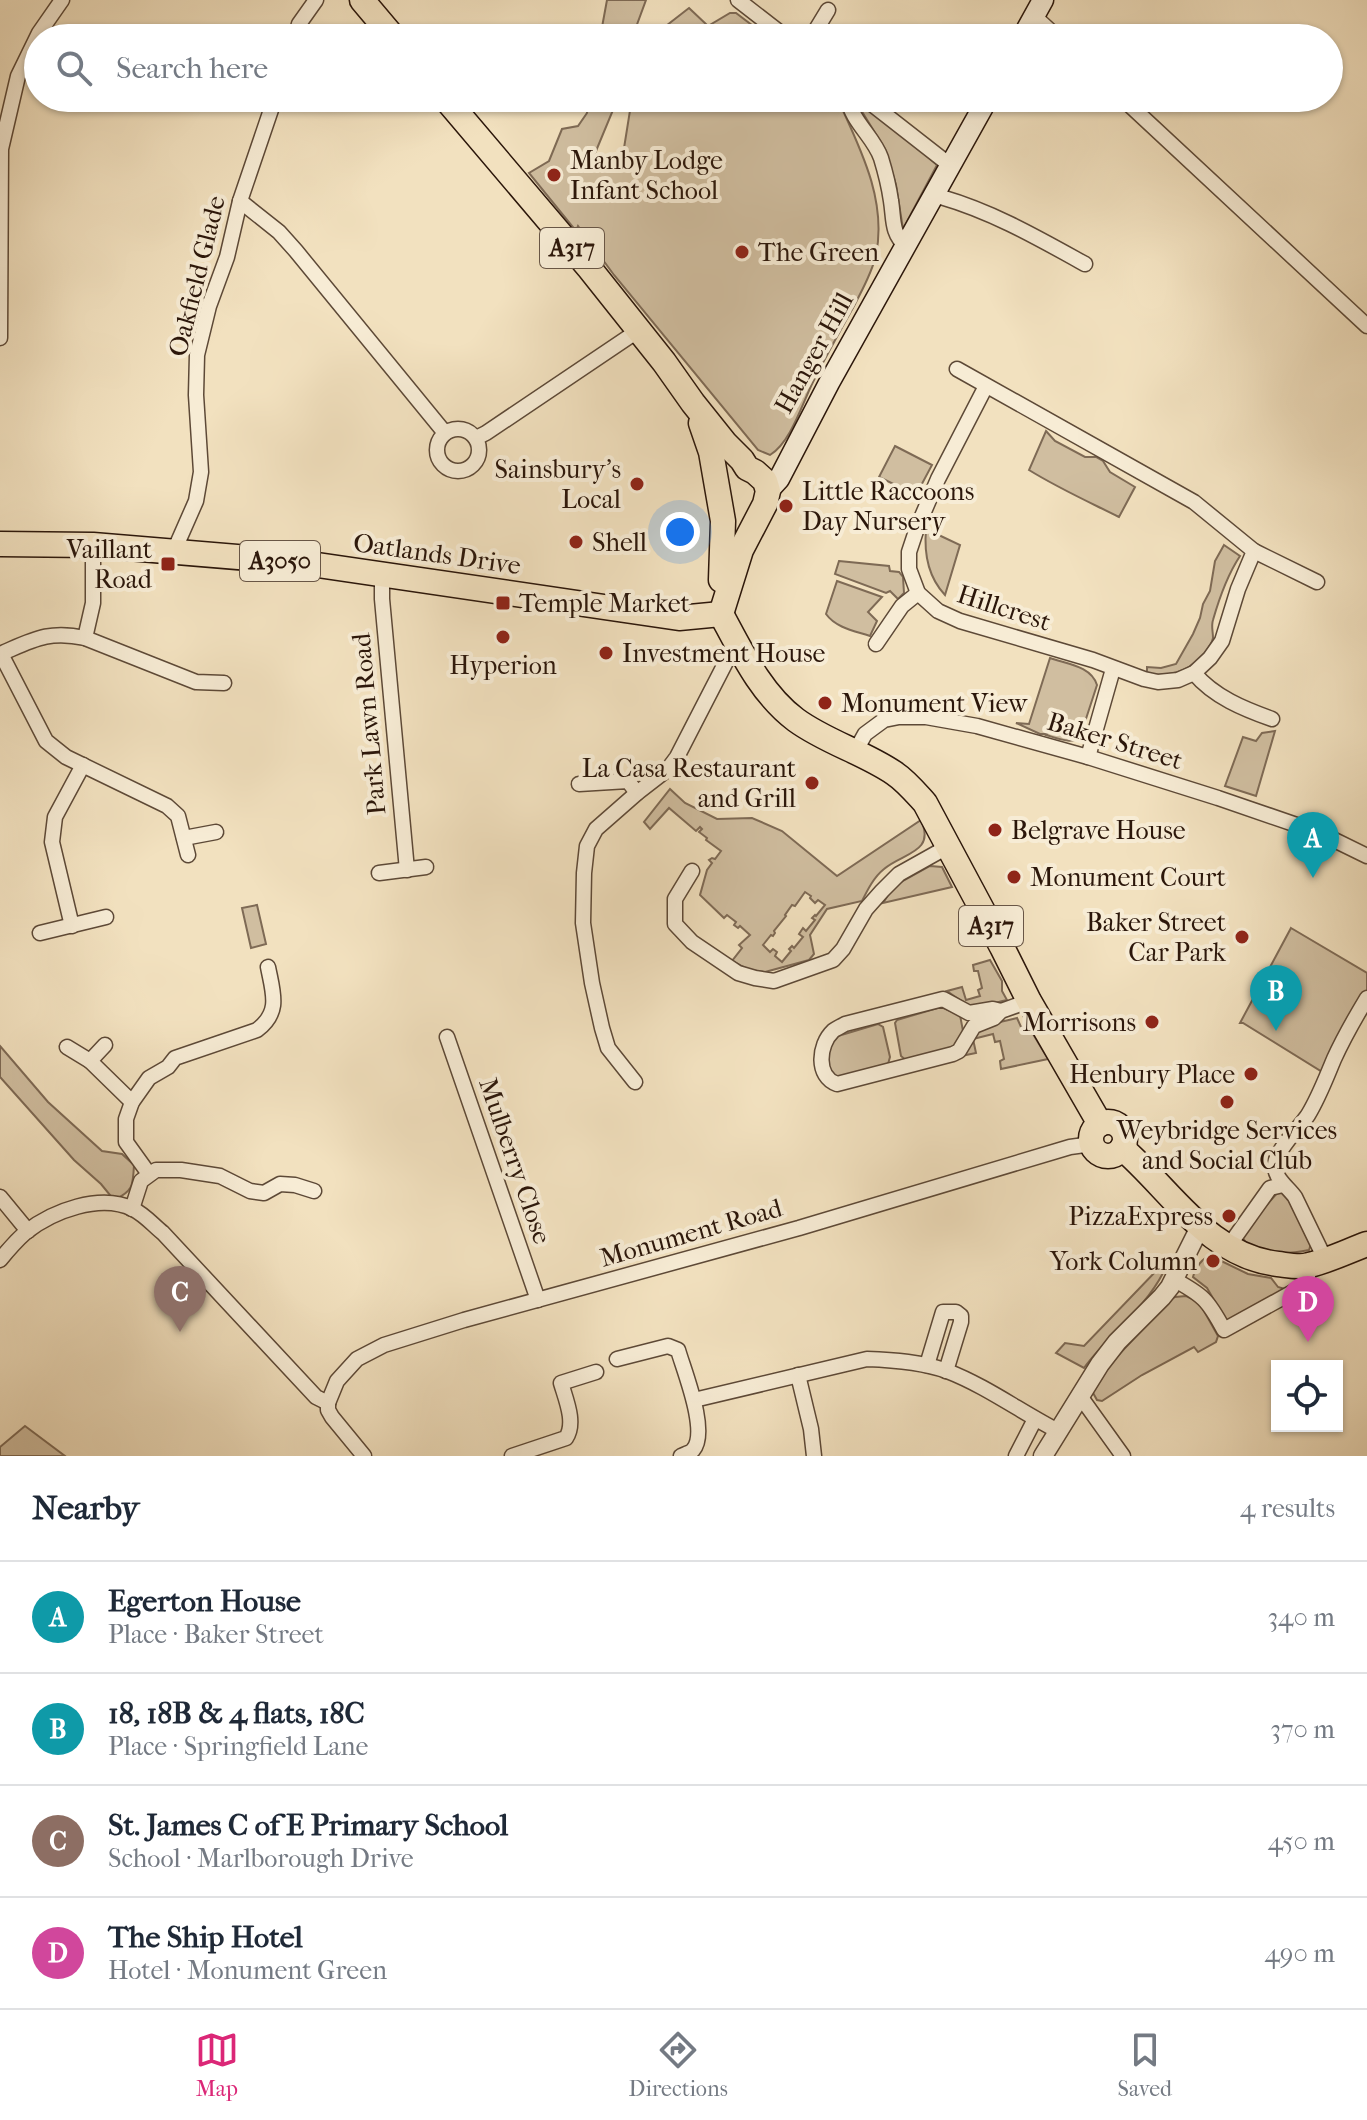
<!DOCTYPE html>
<html lang="en">
<head>
<meta charset="utf-8">
<style>
  :root { --surface:#fff; --page:#f6f6f7; --text:#1f2937; --muted:#747a83; --line:#e0e1e3; --accent:#db2777 }
  body { margin:0; font-family:"IM FELL French Canon",serif; background:var(--page); color:var(--text) }
  .controls { position:absolute; right:24px; bottom:24px; display:grid; overflow:hidden; border-radius:0px; box-shadow:0 2px 6px #0004 }
  .controls button { width:72px; height:72px; display:grid; place-items:center; padding:0; border:0; border-bottom:2px solid var(--line); background:var(--surface); color:var(--text); font:40px sans-serif }
  .you { position:absolute; left:680px; top:532px; width:28px; height:28px; margin:-20px; border:6px solid #fff; border-radius:50%; background:#1a73e8; box-shadow:0 0 0 12px #1a73e833 }
  .badge { display:grid; place-items:center; width:52px; height:52px; border-radius:50%; background:var(--accent); color:#fff; font-size:26px; font-weight:700 }
  .pin { position:absolute; translate:-50% -66px; filter:drop-shadow(0 2px 4px #0008) }
  .pin::after { content:''; position:absolute; top:42px; width:28px; height:24px; background:inherit; clip-path:polygon(0 0,100% 0,50% 100%) }
  .list { margin:0; padding:0; list-style:none }
  h2 { display:flex; justify-content:space-between; align-items:center; height:104px; margin:0; padding:0 32px; font-size:34px }
  h2 small { font-size:26px; font-weight:400; color:var(--muted) }
  .list li { display:grid; grid-template-columns:52px 1fr auto; gap:24px; align-items:center; box-sizing:border-box; height:112px; padding:0 32px; border-top:2px solid var(--line) }
  .list b { display:block; font-size:30px; white-space:nowrap }
  .list p { margin:0; font-size:26px; white-space:nowrap; color:var(--muted) }
  .list em { font-size:26px; font-style:normal; color:var(--muted) }
  .icon { flex:none; width:44px; height:44px; fill:none; stroke:currentColor; stroke-width:2; stroke-linecap:round; stroke-linejoin:round }
  .map { position:relative; flex:none; width:1367px; height:1456px; overflow:hidden }
  .search { position:absolute; background:var(--surface); box-shadow:0 2px 6px #0004; left:24px; right:24px; top:24px; height:88px; display:flex; align-items:center; gap:20px; box-sizing:border-box; padding:0 28px; border-radius:44px; color:var(--muted); font-size:30px }
  .sheet { height:552px; background:var(--surface) }
  nav { display:flex; justify-content:space-around; align-items:center; box-sizing:border-box; height:112px; border-top:2px solid var(--line); background:var(--surface); font-size:22px; color:var(--muted) }
  nav a { display:grid; justify-items:center; gap:4px }
  nav .on { color:var(--accent) }
  .map>svg:first-child { display:block }
</style>
</head>
<body>
<div class="map">
<svg width="1367" height="1456" viewBox="0 0 1367 1456">
  <rect width="100%" height="100%" fill="#f2e1bf"/>
  <filter id="stains"><feTurbulence type="fractalNoise" baseFrequency=".0025" numOctaves="4"/><feColorMatrix values="0 0 0 0 .2 0 0 0 0 .09 0 0 0 0 .02 0 0 0 .5 -.17"/></filter>
  <radialGradient id="worn" r=".72"><stop offset=".6" stop-color="#630" stop-opacity="0"/><stop offset="1" stop-color="#630" stop-opacity=".3"/></radialGradient>
  <g fill="#d0bea0" stroke="#7e6a55" stroke-width="2" fill-rule="evenodd">
    <polygon points="607,0 646,0 632,38 600,38"/>
    <polygon points="689,8 708,26 730,13 736,13 769,38 661,38 662,29"/>
    <path d="M 589,98 L 618,98 L 591,163 L 621,167 L 632,98 L 836,98 L 839,102 C 861,150 887,201 876,255 C 872,273 862,290 854,306 C 840,331 826,356 813,382 C 802,404 791,442 770,455 L 758,450 L 614,275 L 578,226 L 576,231 L 529,173 L 549,161 L 562,129 L 578,126 L 587,113 Z"/>
    <polygon points="863,103 868,104 937,165 903,229 896,185 885,149 861,110 861,105"/>
    <path d="M 1046,431 L 1055,441 L 1085,457 L 1096,457 L 1103,461 L 1110,472 L 1135,487 L 1119,517 C 1089,502 1058,488 1029,470 Z"/>
    <polygon points="895,446 932,465 916,495 879,477"/>
    <path d="M 926,529 L 960,545 L 945,595 C 928,577 924,552 926,529 Z"/>
    <path d="M 1224,545 L 1240,556 C 1228,574 1219,599 1213,620 C 1211,626 1213,631 1213,638 C 1212,644 1207,650 1204,654 C 1189,672 1169,677 1147,674 L 1147,667 L 1161,668 L 1176,664 L 1193,634 L 1200,618 L 1203,604 L 1210,591 L 1215,561 Z"/>
    <polygon points="839,561 889,566 890,571 899,572 903,577 904,593 898,599 890,591 886,593 835,574"/>
    <path d="M 837,581 L 882,597 L 868,612 L 877,621 L 870,636 C 855,631 836,628 826,614 Z"/>
    <path d="M 1050,658 C 1067,664 1091,666 1097,685 L 1083,728 L 1082,732 L 1086,734 C 1073,746 1060,739 1046,735 L 1047,734 L 1040,734 L 1016,723 L 1029,724 Z"/>
    <polygon points="1275,731 1256,796 1225,786 1243,737 1256,741 1262,733"/>
    <path d="M 670,789 L 685,803 L 717,819 L 752,818 L 782,831 L 837,876 L 921,820 C 936,853 902,853 884,869 C 874,877 868,889 862,901 L 827,909 L 810,935 L 814,954 L 809,960 L 765,972 L 749,970 L 732,961 L 742,948 L 739,945 L 750,935 L 740,926 L 738,928 L 734,925 L 736,922 L 727,915 L 724,918 L 700,895 L 707,870 L 712,863 L 709,860 L 712,858 L 715,859 L 721,851 L 706,840 L 707,838 L 699,832 L 702,829 L 700,827 L 696,831 L 669,808 L 650,829 L 644,822 ZM 805,892 L 811,896 L 810,898 L 815,903 L 818,900 L 825,905 L 816,916 L 815,915 L 812,918 L 815,920 L 806,931 L 803,928 L 799,934 L 803,937 L 794,948 L 792,946 L 789,949 L 791,951 L 782,962 L 775,956 L 777,952 L 773,949 L 770,952 L 763,945 L 771,935 L 773,936 L 775,933 L 774,931 L 786,916 L 785,915 L 792,905 L 795,906 Z"/>
    <polygon points="930,866 942,867 952,887 883,903 894,886"/>
    <polygon points="257,905 266,944 251,948 242,908"/>
    <polygon points="1291,928 1367,973 1367,990 1324,1073 1243,1023 1240,1023"/>
    <path d="M 990,960 L 1002,981 L 1002,991 L 1007,1000 C 973,1008 976,1012 947,991 L 962,987 L 966,1000 L 980,996 L 978,990 L 982,988 L 978,971 L 974,971 L 973,965 Z"/>
    <polygon points="941,1007 960,1015 963,1031 953,1048 907,1061 901,1056 895,1023 897,1020"/>
    <path d="M 1017,1018 L 1021,1027 L 1030,1029 L 1048,1059 L 1001,1069 L 1000,1061 L 1004,1059 L 1000,1041 L 995,1042 L 993,1034 L 973,1039 L 976,1053 L 961,1056 C 981,1024 980,1027 1017,1018 Z"/>
    <polygon points="878,1024 883,1027 890,1057 888,1064 837,1079 831,1076 825,1056 833,1041 838,1036"/>
    <path d="M 0,1046 L 48,1102 L 102,1151 L 122,1154 L 134,1165 C 133,1186 133,1191 114,1200 L 101,1184 L 74,1160 L 0,1077 Z"/>
    <path d="M 1278,1192 L 1287,1193 L 1311,1244 L 1309,1250 C 1289,1254 1251,1257 1241,1235 Z"/>
    <path d="M 1211,1256 L 1248,1274 L 1271,1278 L 1278,1287 L 1285,1289 L 1229,1326 L 1207,1288 L 1193,1277 C 1195,1269 1202,1257 1211,1256 Z"/>
    <path d="M 1157,1270 L 1163,1273 C 1144,1310 1108,1335 1084,1368 L 1056,1353 L 1065,1343 L 1084,1346 Z"/>
    <polygon points="1186,1296 1199,1302 1218,1336 1216,1342 1198,1352 1194,1347 1142,1375 1102,1401 1097,1400 1092,1391 1111,1363 1170,1300 1175,1297"/>
    <polygon points="25,1426 65,1456 0,1456 0,1447"/>
  </g>
  <g fill="none" stroke-linecap="round" stroke-linejoin="round">
    <defs>
      <g id="minor">
        <polyline points="738,0 787,38"/>
        <polyline points="1034,16 1058,38"/>
        <polyline points="295,38 299,24 316,0"/>
        <polyline points="811,38 828,10"/>
        <path d="M 848,98 C 851,121 874,137 881,158 C 885,171 889,187 891,201 C 894,219 891,233 906,246"/>
        <polyline points="864,98 951,166"/>
        <polyline points="1122,98 1367,326"/>
        <path d="M 936,192 L 941,197 C 993,212 1038,238 1085,264"/>
        <polyline points="240,201 279,232 296,251 445,433"/>
        <polyline points="0,338 1,149 18,76 39,33 62,0"/>
        <polyline points="957,369 1194,502 1254,551 1238,589 1222,641 1210,658 1194,673 1178,680 1158,682 1144,679 1093,660 960,621 938,611 918,593 909,569 909,552 917,528 938,479 986,386"/>
        <circle cx="458" cy="450" r="21"/>
        <polyline points="476,438 486,433 639,330"/>
        <polyline points="174,551 196,501 201,472 196,395 197,355 209,306 227,257 240,201 275,98"/>
        <polyline points="1254,551 1317,582"/>
        <polyline points="382,574 382,599 407,870"/>
        <polyline points="85,638 93,603 93,545"/>
        <polyline points="876,644 902,606 918,593"/>
        <path d="M 0,654 C 33,640 48,630 85,638 L 196,682 L 224,683"/>
        <polyline points="1,654 46,741 66,757 167,806 178,816 188,855"/>
        <path d="M 1194,673 C 1214,697 1244,709 1272,719"/>
        <polyline points="855,752 865,734 884,720 899,717 926,717 977,726 1088,757 1218,798 1320,833 1367,856"/>
        <polyline points="1088,757 1113,669"/>
        <polyline points="579,784 628,781 637,793"/>
        <polyline points="184,838 216,832"/>
        <polyline points="692,871 675,899 675,924 692,942 738,973 755,978 774,981 833,960 843,949 866,909 882,891 899,874 949,846"/>
        <polyline points="379,873 426,867"/>
        <polyline points="72,926 52,842 55,817 83,765"/>
        <polyline points="40,933 106,917"/>
        <path d="M 1001,1011 L 993,1009 L 969,1013 L 943,999 L 845,1024 C 842,1026 835,1029 833,1031 C 818,1045 816,1077 837,1084 L 953,1054 L 959,1051 L 974,1026 L 994,1018 L 1001,1011 L 1029,1001"/>
        <polyline points="447,1037 538,1300"/>
        <polyline points="105,1045 90,1061 132,1102"/>
        <polyline points="67,1047 90,1061"/>
        <polyline points="635,1082 608,1048 602,1028 592,983 583,923 584,873 587,846 596,829 637,793 668,769 677,757 729,656 739,647"/>
        <path d="M 149,1174 L 126,1142 L 126,1119 L 132,1102 L 149,1078 L 168,1067 L 175,1058 L 257,1030 C 281,1012 273,993 268,967"/>
        <polyline points="0,1197 28,1231"/>
        <polyline points="132,1209 141,1181 156,1170 181,1170 220,1176 250,1191 264,1193 280,1184 295,1185 314,1191"/>
        <polyline points="1228,1247 1270,1188 1283,1185"/>
        <path d="M 1325,1259 L 1295,1197 C 1288,1187 1276,1180 1275,1167 C 1273,1153 1300,1127 1308,1115 C 1319,1097 1326,1078 1334,1059 C 1344,1037 1355,1018 1367,998"/>
        <path d="M 0,1260 C 8,1250 17,1240 26,1232 C 53,1211 100,1193 133,1209 C 145,1215 153,1225 163,1233 L 316,1397 L 328,1403"/>
        <path d="M 1173,1279 C 1203,1295 1208,1300 1224,1330 L 1302,1287 L 1308,1276 L 1306,1266"/>
        <path d="M 617,1359 L 668,1346 L 678,1350 C 684,1371 709,1432 693,1450 C 690,1453 685,1454 681,1456"/>
        <polyline points="927,1365 943,1312 956,1312 961,1316 961,1322 946,1371"/>
        <polyline points="798,1375 811,1429 814,1456"/>
        <polyline points="1080,1396 1123,1456"/>
        <path d="M 694,1400 L 867,1359 C 894,1360 922,1362 947,1371 C 986,1386 1021,1412 1058,1431"/>
        <polyline points="328,1403 337,1381 357,1359 384,1345 464,1320 799,1228 1070,1147 1092,1144"/>
        <polyline points="328,1403 328,1410 332,1417 364,1456"/>
        <path d="M 512,1456 L 566,1438 C 576,1423 566,1400 561,1383 L 596,1372"/>
        <polyline points="1016,1456 1035,1419"/>
      </g>
      <polyline id="tertiary" points="1043,1456 1100,1364 1117,1342 1162,1297 1170,1287 1200,1227"/>
      <g id="secondary">
        <polyline points="1022,38 1043,0"/>
        <polyline points="768,491 779,479 829,383 988,98"/>
      </g>
      <g id="primary">
        <polyline points="362,0 394,38"/>
        <polyline points="445,98 590,269 664,362 693,403 725,443 742,460 747,468 755,472 765,481 768,491 765,504 741,550 721,614"/>
        <polyline points="701,423 711,452 723,521 721,580"/>
        <polyline points="0,544 93,545 297,562 679,618 721,614"/>
        <path d="M 721,614 C 741,651 761,694 796,720 C 826,742 863,752 894,773 C 906,781 915,792 925,803 L 1002,947 L 1029,1001 L 1100,1124"/>
        <circle cx="1108" cy="1139" r="17"/>
        <path d="M 1122,1148 C 1171,1190 1208,1256 1278,1264 C 1287,1265 1300,1268 1309,1265 C 1328,1261 1348,1251 1367,1244"/>
      </g>
    </defs>
    <use href="#minor" stroke="#5d4937" stroke-width="17"/>
    <use href="#tertiary" stroke="#5d4937" stroke-width="21"/>
    <use href="#secondary" stroke="#2b160a" stroke-width="23"/>
    <use href="#primary" stroke="#2b160a" stroke-width="27"/>
    <use href="#minor" stroke="#f7ecd5" stroke-width="14"/>
    <use href="#tertiary" stroke="#f7ecd5" stroke-width="18"/>
    <use href="#secondary" stroke="#f7ecd5" stroke-width="20"/>
    <use href="#primary" stroke="#f2e1bf" stroke-width="24"/>
  </g>
  <g fill="#8f2418" stroke="#f7ecd5" stroke-width="3">
    <circle cx="554" cy="175" r="8"/>
    <circle cx="742" cy="252" r="8"/>
    <circle cx="637" cy="484" r="8"/>
    <circle cx="786" cy="506" r="8"/>
    <circle cx="576" cy="542" r="8"/>
    <rect x="160" y="556" width="16" height="16" rx="4"/>
    <rect x="495" y="595" width="16" height="16" rx="4"/>
    <circle cx="503" cy="637" r="8"/>
    <circle cx="606" cy="653" r="8"/>
    <circle cx="825" cy="703" r="8"/>
    <circle cx="812" cy="783" r="8"/>
    <circle cx="995" cy="830" r="8"/>
    <circle cx="1014" cy="877" r="8"/>
    <circle cx="1242" cy="937" r="8"/>
    <circle cx="1152" cy="1022" r="8"/>
    <circle cx="1251" cy="1074" r="8"/>
    <circle cx="1227" cy="1102" r="8"/>
    <circle cx="1229" cy="1216" r="8"/>
    <circle cx="1213" cy="1261" r="8"/>
  </g>
  <g text-anchor="middle" dominant-baseline="central" stroke-width="8" stroke-linejoin="round" paint-order="stroke">
    <g fill="#f7ecd5" stroke="#685647" stroke-width="2">
      <rect x="540" y="228" width="64" height="40" rx="6"/>
      <rect x="240" y="541" width="80" height="40" rx="6"/>
      <rect x="959" y="906" width="64" height="40" rx="6"/>
    </g>
    <g font-size="24" font-weight="bold" fill="#2b160a">
      <text x="572" y="248">A317</text>
      <text x="280" y="561">A3050</text>
      <text x="991" y="926">A317</text>
    </g>
    <g font-size="26" fill="#2b160a" stroke="#f7ecd5" text-anchor="start">
      <text x="570" y="160">Manby Lodge<tspan x="570" dy="30">Infant School</tspan></text>
      <text x="758" y="252">The Green</text>
      <text x="621" y="469" text-anchor="end">Sainsbury's<tspan x="621" dy="30">Local</tspan></text>
      <text x="802" y="491">Little Raccoons<tspan x="802" dy="30">Day Nursery</tspan></text>
      <text x="592" y="542">Shell</text>
      <text x="152" y="549" text-anchor="end">Vaillant<tspan x="152" dy="30">Road</tspan></text>
      <text x="519" y="603">Temple Market</text>
      <text x="622" y="653">Investment House</text>
      <text x="503" y="665" text-anchor="middle">Hyperion</text>
      <text x="841" y="703">Monument View</text>
      <text x="796" y="768" text-anchor="end">La Casa Restaurant<tspan x="796" dy="30">and Grill</tspan></text>
      <text x="1011" y="830">Belgrave House</text>
      <text x="1030" y="877">Monument Court</text>
      <text x="1226" y="922" text-anchor="end">Baker Street<tspan x="1226" dy="30">Car Park</tspan></text>
      <text x="1136" y="1022" text-anchor="end">Morrisons</text>
      <text x="1235" y="1074" text-anchor="end">Henbury Place</text>
      <text x="1227" y="1130" text-anchor="middle">Weybridge Services<tspan x="1227" dy="30">and Social Club</tspan></text>
      <text x="1213" y="1216" text-anchor="end">PizzaExpress</text>
      <text x="1197" y="1261" text-anchor="end">York Column</text>
    </g>
    <g font-size="26" fill="#2b160a" stroke="#f7ecd5">
      <text transform="translate(197 276) rotate(-76)">Oakfield Glade</text>
      <text transform="translate(814 353) rotate(-61)">Hanger Hill</text>
      <text transform="translate(437 554) rotate(8)">Oatlands Drive</text>
      <text transform="translate(1004 608) rotate(18)">Hillcrest</text>
      <text transform="translate(369 724) rotate(-95)">Park Lawn Road</text>
      <text transform="translate(1115 741) rotate(17)">Baker Street</text>
      <text transform="translate(515 1161) rotate(71)">Mulberry Close</text>
      <text transform="translate(691 1233) rotate(-16)">Monument Road</text>
    </g>
  </g>
  <rect width="100%" height="100%" filter="url(#stains)"/>
  <rect width="100%" height="100%" fill="url(#worn)"/>
</svg>
<div class="controls">
<button><svg class="icon" aria-label="locate" viewBox="0 0 24 24"><circle cx="12" cy="12" r="6"/><path d="M12 2v4M12 18v4M2 12h4M18 12h4"/></svg></button>
</div>
<div class="you"></div>
<div class="pin badge" style="left:1313px;top:878px;background:#0f9aa8">A</div>
<div class="pin badge" style="left:1276px;top:1031px;background:#0f9aa8">B</div>
<div class="pin badge" style="left:180px;top:1332px;background:#8d6e63">C</div>
<div class="pin badge" style="left:1308px;top:1342px;background:#d1479c">D</div>
<div class="search"><svg class="icon" aria-label="search" viewBox="0 0 24 24"><circle cx="10" cy="10" r="6"/><path d="M15 15l6 6"/></svg>Search here</div>
</div>
<section class="sheet">
<h2>Nearby<small>4 results</small></h2>
<ul class="list">
<li><span class="badge" style="background:#0f9aa8">A</span><div><b>Egerton House</b><p>Place · Baker Street</p></div><em>340 m</em></li>
<li><span class="badge" style="background:#0f9aa8">B</span><div><b>18, 18B &amp; 4 flats, 18C</b><p>Place · Springfield Lane</p></div><em>370 m</em></li>
<li><span class="badge" style="background:#8d6e63">C</span><div><b>St. James C of E Primary School</b><p>School · Marlborough Drive</p></div><em>450 m</em></li>
<li><span class="badge" style="background:#d1479c">D</span><div><b>The Ship Hotel</b><p>Hotel · Monument Green</p></div><em>490 m</em></li>
</ul>
</section>
<nav>
<a class="on"><svg class="icon" aria-label="map" viewBox="0 0 24 24"><path d="M3 6l6-2 6 2 6-2v14l-6 2-6-2-6 2zM9 4v14M15 6v14"/></svg>Map</a>
<a><svg class="icon" aria-label="directions" viewBox="0 0 24 24"><path d="M12 3l9 9-9 9-9-9zM9 14v-3h6M13 9l2 2-2 2"/></svg>Directions</a>
<a><svg class="icon" aria-label="saved" viewBox="0 0 24 24"><path d="M7 4h10v16l-5-4-5 4z"/></svg>Saved</a>
</nav>
</body>
</html>
